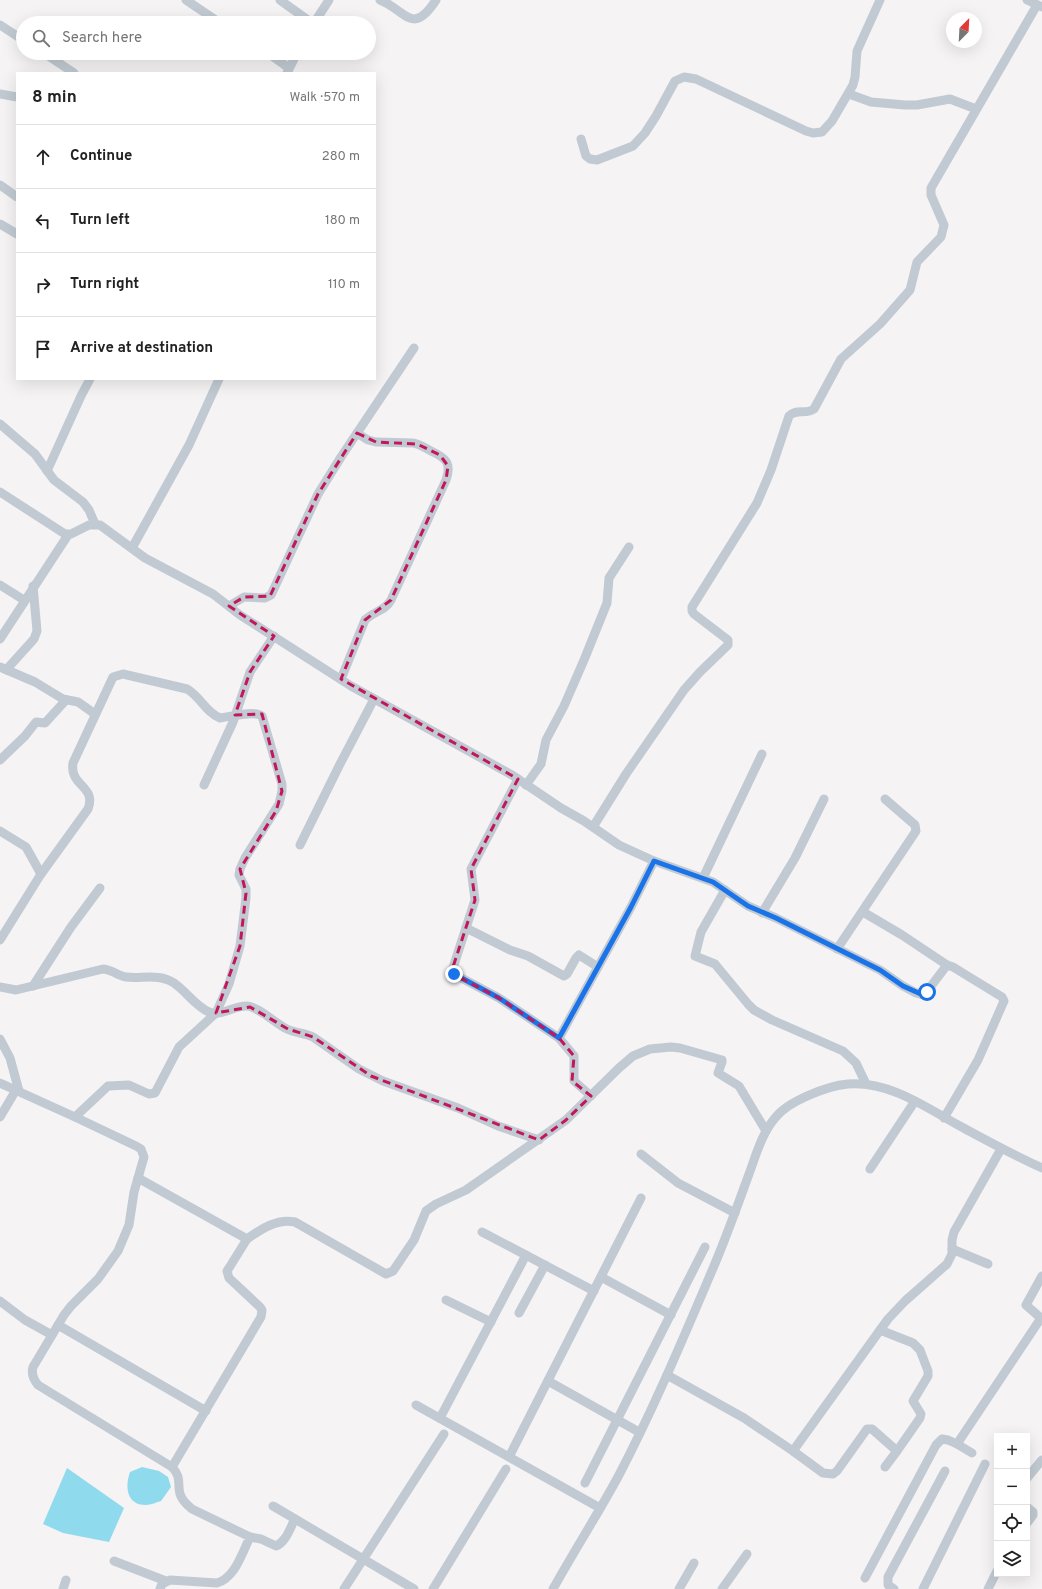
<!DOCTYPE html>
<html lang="en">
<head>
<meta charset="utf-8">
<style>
  :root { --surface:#fff; --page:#f2f2f2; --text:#222; --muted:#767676; --line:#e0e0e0 }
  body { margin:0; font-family:Overpass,sans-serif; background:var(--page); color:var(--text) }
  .controls { position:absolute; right:12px; bottom:12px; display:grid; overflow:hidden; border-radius:0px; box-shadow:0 4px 16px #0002 }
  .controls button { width:36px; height:36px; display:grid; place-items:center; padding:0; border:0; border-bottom:1px solid var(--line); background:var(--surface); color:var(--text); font:20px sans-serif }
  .compass { position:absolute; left:946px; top:12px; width:36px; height:36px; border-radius:50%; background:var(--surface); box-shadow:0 4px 16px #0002; rotate:24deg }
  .stop { position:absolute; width:12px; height:12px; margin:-9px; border:3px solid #1a73e8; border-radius:50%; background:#fff }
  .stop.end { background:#1a73e8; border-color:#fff; box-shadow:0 1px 4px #0008 }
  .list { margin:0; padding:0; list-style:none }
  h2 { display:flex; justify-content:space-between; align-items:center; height:52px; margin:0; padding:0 16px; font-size:17px }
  h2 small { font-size:13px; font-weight:400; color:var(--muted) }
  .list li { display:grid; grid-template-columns:26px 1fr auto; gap:12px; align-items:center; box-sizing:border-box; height:64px; padding:0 16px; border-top:1px solid var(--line) }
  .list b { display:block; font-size:15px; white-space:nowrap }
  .list em { font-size:13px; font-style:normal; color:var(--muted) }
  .icon { flex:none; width:22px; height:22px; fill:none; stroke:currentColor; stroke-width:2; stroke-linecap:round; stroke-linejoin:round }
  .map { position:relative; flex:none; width:1042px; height:1589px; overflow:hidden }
  .search { position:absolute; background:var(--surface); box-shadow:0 4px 16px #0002; left:16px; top:16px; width:360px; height:44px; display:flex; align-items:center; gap:10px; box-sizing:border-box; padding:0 14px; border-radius:22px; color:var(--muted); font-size:15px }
  .panel { position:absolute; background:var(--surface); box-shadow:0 4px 16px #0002; left:16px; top:72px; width:360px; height:308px; border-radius:0px }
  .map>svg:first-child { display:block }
</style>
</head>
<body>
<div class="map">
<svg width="1042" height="1589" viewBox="0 0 1042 1589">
  <rect width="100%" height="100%" fill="#f5f3f3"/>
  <g fill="#90daee">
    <path d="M 142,1467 L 159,1471 L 168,1477 L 171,1487 L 161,1501 C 157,1502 151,1505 146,1505 C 126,1505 125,1486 130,1472 Z"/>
    <polygon points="67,1468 124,1508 109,1542 63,1533 43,1524"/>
  </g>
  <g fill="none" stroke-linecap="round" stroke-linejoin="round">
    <g stroke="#c1cad2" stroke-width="9">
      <polyline points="186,0 220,23"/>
      <polyline points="280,0 312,23"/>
      <path d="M 380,0 C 406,10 412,37 436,0"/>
      <polyline points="1027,0 1042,7"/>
      <polyline points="314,23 329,0"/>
      <polyline points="0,25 23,40"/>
      <polyline points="44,53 74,73"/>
      <polyline points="268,53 289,68"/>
      <polyline points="287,73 297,53"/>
      <polyline points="0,94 17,97"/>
      <polyline points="849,94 871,102 905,105 917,105 950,99 976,109"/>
      <polyline points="581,139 586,156 590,159 597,160 633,146 645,133 656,116 675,81 684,77 696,79 806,131 813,133 822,132 832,121 853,85 855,77 857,51 880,0"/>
      <polyline points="0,185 17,197"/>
      <polyline points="0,224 17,234"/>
      <polyline points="0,424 35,454 54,480 83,502 89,510 95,524"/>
      <polyline points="47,471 81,396 90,379"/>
      <polyline points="0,492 65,534 71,534 89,525 100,525 145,558 213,594 240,615 351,686 512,775 561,808 584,821 619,845 654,861 713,882 748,906 776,918 880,970 903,986 916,993 923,995 925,994 947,965 953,967 1002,997 1004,1001 978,1060 944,1118"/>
      <polyline points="132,548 189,445 219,379"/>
      <polyline points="0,585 24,600"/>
      <polyline points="229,606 244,597 265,598 271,595 318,494 341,457 414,348"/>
      <polyline points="0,639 68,535"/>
      <polyline points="0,667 35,682 63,699 78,702 95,714"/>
      <polyline points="6,670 34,639 37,631 33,586"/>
      <path d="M 341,679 L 365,620 C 373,612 386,610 391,600 L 446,480 C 452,463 446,458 431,451 C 425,448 420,444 413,443 L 376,442 L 368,440 L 357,433"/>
      <polyline points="0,760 25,736 36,722 45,723 66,700"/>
      <polyline points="518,779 471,869 475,900 452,971 454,974 499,998 559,1038 574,1056 574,1081 591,1096"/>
      <polyline points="204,785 233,722 250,672 274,636"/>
      <polyline points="526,785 541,764 546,740 564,706 584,660 607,603 609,578 629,547"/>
      <path d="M 593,827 L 626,774 L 684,690 L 700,672 L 728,645 L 728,640 L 694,614 L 692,611 L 692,607 L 757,503 L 771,470 L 789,416 C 796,408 806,415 814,409 L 841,359 L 880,324 L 910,290 L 917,262 L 941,237 L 944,225 L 931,195 L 931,188 L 1037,5"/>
      <polyline points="0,831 26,847 41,874"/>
      <polyline points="300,845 340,764 374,699"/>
      <polyline points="703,878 762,754"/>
      <polyline points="725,890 701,932 695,956 715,964 748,1004 754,1010 772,1020 843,1051 856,1063 866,1084"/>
      <polyline points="863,912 902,935 947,965"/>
      <polyline points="762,913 795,858 824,799"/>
      <polyline points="466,928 510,950 528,956 564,976 567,974 576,958 579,955 598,967"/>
      <path d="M 0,940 L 41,874 L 88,809 C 97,786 69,786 73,763 L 113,677 L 123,674 L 187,689 C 200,696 205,712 220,718 C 230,717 254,710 262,716 L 282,784 L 282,791 L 279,804 L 245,858 L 240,869 L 239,875 L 246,889 L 246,898 L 240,946 L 229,984 L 216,1013 L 179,1047 L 155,1093 L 149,1094 L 129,1085 L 108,1086 L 75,1117"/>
      <polyline points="837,949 916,831 915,825 885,799"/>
      <polyline points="33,986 71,927 100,888"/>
      <path d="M 0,987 L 16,990 L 103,969 C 111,969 118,976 126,977 C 142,979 159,973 174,983 C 186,991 195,1006 209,1012 C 221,1017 235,1005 247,1006 C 259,1007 276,1024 287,1029 C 295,1033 305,1033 313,1037 L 359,1069 L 383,1081 L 458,1108 L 498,1126 L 539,1140"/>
      <polyline points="559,1038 631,907 654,861"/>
      <polyline points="0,1039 10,1058 19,1091"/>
      <path d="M 0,1083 L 75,1117 L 136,1146 L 141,1149 L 144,1157 L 134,1192 L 129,1225 L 118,1251 L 98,1279 L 71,1306 L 64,1315 L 33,1367 C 31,1374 33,1379 38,1385 L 172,1467 C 182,1478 177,1482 180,1494 C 182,1500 187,1505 192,1509 L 250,1537 C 242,1553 235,1578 217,1583 L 170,1580 L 162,1584 L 160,1589"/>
      <polyline points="0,1117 16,1090"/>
      <polyline points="641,1154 678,1183 735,1213"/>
      <polyline points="870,1169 915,1101"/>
      <path d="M 138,1178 L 247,1239 C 261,1229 278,1218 295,1222 L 386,1274 L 393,1271 L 414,1240 L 426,1211 L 436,1204 L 466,1190 L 566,1120 L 619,1068 L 633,1056 L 650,1049 L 671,1047 L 680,1048 L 722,1060 L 722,1062 L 718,1073 L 739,1086 L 766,1131"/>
      <polyline points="482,1232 594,1291"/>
      <polyline points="952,1249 988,1264"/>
      <polyline points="1042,1276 1026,1305 1042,1319"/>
      <polyline points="601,1277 671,1315"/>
      <polyline points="446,1300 491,1322"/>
      <polyline points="0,1301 25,1320 52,1335"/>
      <polyline points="519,1313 545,1265"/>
      <polyline points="58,1325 206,1411"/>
      <polyline points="667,1375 744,1418 793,1451 888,1319 905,1301 947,1264 952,1254 952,1240 954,1232 1001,1149"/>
      <polyline points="548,1381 639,1432"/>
      <polyline points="416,1405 600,1508"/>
      <polyline points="440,1418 526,1255"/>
      <polyline points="957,1444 972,1453"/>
      <polyline points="793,1451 823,1473 833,1474 837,1471 867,1429 872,1429 897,1451 920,1418 921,1414 913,1401 928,1376 928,1371 920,1350 913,1343 880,1330"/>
      <polyline points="509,1457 641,1198"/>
      <polyline points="172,1467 261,1317 262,1310 260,1307 229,1278 227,1271 229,1268 247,1239"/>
      <polyline points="885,1467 897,1451"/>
      <polyline points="1027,1478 1042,1460"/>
      <polyline points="585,1483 705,1247"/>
      <polyline points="273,1506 414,1589"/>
      <polyline points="1027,1507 1033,1512 1033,1515 1027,1523"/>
      <path d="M 250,1537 L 261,1539 L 276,1546 C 286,1542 290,1528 295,1519"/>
      <polyline points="114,1561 166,1581"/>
      <polyline points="865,1578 936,1445 942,1439 948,1440 957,1444 1041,1318"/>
      <polyline points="63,1589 66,1580"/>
      <polyline points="344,1589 444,1434"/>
      <polyline points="433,1589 506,1469"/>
      <path d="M 553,1589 C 574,1551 598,1514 619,1475 C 653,1410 682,1341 711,1273 C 725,1241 737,1207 749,1174 C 756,1155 762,1133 775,1118 C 788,1101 827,1086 848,1084 C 889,1081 924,1106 958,1125 C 986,1140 1013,1155 1042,1168"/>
      <polyline points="679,1589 694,1563"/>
      <polyline points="722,1589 747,1554"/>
      <polyline points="894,1589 888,1585 888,1577 945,1471"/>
      <polyline points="923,1589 985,1464"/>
      <polyline points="988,1589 997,1571"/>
    </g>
  </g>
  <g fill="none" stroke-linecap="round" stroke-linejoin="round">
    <polyline stroke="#1a73e8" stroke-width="5" points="454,974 499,998 559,1038 631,907 654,861 713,882 748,906 776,918 880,970 903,986 923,995 927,992"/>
  </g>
  <path fill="none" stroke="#c2185b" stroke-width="3" stroke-dasharray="8 5" stroke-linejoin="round" d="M 357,433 L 376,442 L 417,444 L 440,455 L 448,466 L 446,480 L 391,600 L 365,620 L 341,679 L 518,779 L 471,869 L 475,900 L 451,973 L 499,998 L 559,1038 L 574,1056 L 572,1081 L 591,1096 L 566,1120 L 539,1140 L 371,1076 L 313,1037 L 288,1029 L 250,1007 L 216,1013 L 240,946 L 246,893 L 240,869 L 276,811 L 282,791 L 262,714 L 235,715 L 250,672 L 274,636 L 229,606 L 244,597 L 270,596 L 318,494 Z"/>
</svg>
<div class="controls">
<button>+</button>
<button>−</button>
<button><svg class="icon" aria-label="locate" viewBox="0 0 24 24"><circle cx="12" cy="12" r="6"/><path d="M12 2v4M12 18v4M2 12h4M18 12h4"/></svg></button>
<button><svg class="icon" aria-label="layers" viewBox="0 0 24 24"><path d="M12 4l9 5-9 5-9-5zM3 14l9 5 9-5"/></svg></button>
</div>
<svg class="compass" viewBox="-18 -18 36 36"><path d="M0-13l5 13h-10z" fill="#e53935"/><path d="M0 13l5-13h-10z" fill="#767676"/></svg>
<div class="stop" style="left:927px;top:992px"></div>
<div class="stop end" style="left:454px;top:974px"></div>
<div class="search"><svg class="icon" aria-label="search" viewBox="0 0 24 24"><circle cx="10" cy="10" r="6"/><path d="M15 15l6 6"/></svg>Search here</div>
<section class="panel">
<h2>8 min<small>Walk · 570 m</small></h2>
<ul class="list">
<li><svg class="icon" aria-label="ahead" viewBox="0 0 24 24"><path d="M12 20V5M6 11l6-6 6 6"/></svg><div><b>Continue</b></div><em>280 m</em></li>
<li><svg class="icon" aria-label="left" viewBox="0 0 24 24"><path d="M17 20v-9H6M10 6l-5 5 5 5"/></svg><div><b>Turn left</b></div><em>180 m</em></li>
<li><svg class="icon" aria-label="right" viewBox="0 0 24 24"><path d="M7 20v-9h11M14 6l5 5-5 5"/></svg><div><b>Turn right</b></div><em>110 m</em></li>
<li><svg class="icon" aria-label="arrive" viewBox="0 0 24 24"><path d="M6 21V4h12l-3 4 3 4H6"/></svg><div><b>Arrive at destination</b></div></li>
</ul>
</section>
</div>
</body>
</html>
